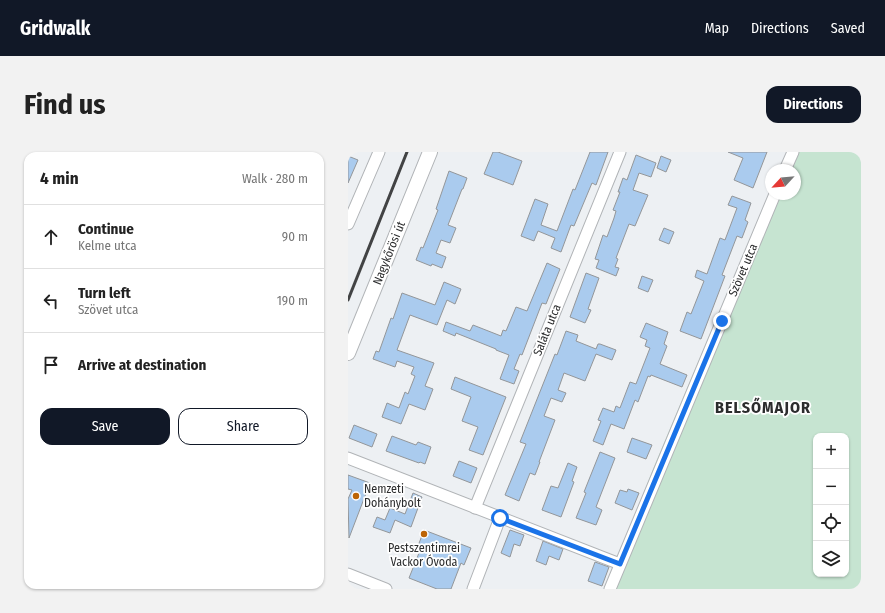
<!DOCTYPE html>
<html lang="en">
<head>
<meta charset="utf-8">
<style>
  :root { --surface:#fff; --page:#f2f2f2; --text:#222; --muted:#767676; --line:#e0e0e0; --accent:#111827 }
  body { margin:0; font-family:"Fira Sans Condensed",sans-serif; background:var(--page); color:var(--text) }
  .controls { position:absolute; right:12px; bottom:12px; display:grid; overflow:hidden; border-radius:8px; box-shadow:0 1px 3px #0004 }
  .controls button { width:36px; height:36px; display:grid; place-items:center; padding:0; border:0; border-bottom:1px solid var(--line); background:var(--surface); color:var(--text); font:20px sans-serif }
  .compass { position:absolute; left:417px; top:12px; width:36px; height:36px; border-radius:50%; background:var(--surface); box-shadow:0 1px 3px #0004; rotate:244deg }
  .stop { position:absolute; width:12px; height:12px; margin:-9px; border:3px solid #1a73e8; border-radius:50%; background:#fff }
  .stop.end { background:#1a73e8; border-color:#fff; box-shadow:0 1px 4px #0008 }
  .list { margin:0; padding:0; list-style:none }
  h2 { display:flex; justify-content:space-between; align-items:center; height:52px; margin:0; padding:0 16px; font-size:17px }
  h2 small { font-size:13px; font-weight:400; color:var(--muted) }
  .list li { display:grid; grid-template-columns:26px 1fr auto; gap:12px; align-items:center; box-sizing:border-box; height:64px; padding:0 16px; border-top:1px solid var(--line) }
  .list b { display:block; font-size:15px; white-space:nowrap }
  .list p { margin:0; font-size:13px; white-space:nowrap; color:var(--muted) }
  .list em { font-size:13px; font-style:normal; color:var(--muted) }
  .actions { display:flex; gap:8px; padding:12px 16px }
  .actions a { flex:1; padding:9px 0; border:1px solid var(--accent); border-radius:12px; text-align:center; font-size:14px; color:var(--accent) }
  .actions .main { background:var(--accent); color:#fff }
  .icon { flex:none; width:22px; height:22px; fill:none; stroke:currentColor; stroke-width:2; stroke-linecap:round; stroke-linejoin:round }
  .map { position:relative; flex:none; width:513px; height:437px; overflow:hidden; border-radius:12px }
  header { display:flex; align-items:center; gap:24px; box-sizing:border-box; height:56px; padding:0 20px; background:var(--accent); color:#fff }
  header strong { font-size:19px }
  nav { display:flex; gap:22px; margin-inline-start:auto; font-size:14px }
  .intro { display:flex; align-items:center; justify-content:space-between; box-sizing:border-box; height:96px; padding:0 24px }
  h1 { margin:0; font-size:28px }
  .button { padding:10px 18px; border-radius:12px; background:var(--accent); color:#fff; font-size:14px; font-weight:700 }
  main { display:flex; gap:24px; padding:0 24px }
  aside { flex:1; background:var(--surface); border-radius:12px; box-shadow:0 1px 3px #0004 }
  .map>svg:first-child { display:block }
</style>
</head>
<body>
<header>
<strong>Gridwalk</strong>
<nav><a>Map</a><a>Directions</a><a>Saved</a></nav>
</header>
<div class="intro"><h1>Find us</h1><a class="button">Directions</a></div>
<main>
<aside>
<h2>4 min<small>Walk · 280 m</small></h2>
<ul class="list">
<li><svg class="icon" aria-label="ahead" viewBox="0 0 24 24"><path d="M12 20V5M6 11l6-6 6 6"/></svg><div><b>Continue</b><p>Kelme utca</p></div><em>90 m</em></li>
<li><svg class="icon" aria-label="left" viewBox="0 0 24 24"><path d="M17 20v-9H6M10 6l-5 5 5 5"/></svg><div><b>Turn left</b><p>Szövet utca</p></div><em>190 m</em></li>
<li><svg class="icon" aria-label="arrive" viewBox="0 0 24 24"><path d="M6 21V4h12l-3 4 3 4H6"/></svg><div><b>Arrive at destination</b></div></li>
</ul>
<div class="actions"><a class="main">Save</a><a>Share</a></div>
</aside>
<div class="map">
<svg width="513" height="437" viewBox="0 0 513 437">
  <rect width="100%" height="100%" fill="#edf0f3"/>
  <path fill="#c6e4d1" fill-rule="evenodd" d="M 439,0 L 513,0 L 513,437 L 258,437 L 305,317 L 423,37 L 423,42 L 447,42 L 447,18 L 431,18 ZM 468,284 L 498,284 L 498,422 L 468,422 Z"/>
  <g fill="#aacbee" stroke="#939699">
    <polygon points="145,0 150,0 174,9 165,33 136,22"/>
    <polygon points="242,0 260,0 248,33 244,31 226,74 223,73 213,100 203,96 207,86 190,79 186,89 173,84 187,47 200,52 193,73 209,79 225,37 227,38"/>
    <polygon points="380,0 419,0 405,36 386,28 395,6"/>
    <polygon points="288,3 308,11 303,25 291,21 285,38 300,43 287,74 281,72 268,106 270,107 267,115 271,116 268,124 248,116 251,108 247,107 255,83 259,85 266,66 268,59 265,58 272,40 270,40 275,26 279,28"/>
    <polygon points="0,4 10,8 0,31"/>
    <polygon points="313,4 323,8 318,20 309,16"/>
    <polygon points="101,19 119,26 115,37 114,37 100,73 108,76 102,91 93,88 88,101 98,105 94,116 84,112 83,114 68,108 73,95 75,96 90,58 88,57"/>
    <polygon points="384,44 403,51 397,68 400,70 394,86 389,84 374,123 377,124 353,187 332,179 339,160 343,162 356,129 347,125 349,118 359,122 372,86 377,88 389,56 380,53"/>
    <polygon points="316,76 326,80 321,92 311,88"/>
    <polygon points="199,111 212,117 198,152 194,151 174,203 172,202 166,217 171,219 166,232 152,227 161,203 148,198 148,197 108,181 107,184 95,179 98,170 122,179 125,173 153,184 155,178 158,179 168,155 179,159"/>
    <polygon points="238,121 251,126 240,157 243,158 237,171 222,165"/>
    <polygon points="294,124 305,128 300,140 290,136"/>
    <polygon points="96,130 113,137 107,152 99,148 89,173 62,163 49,198 86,211 77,234 85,237 77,258 61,252 53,272 34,265 39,251 51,256 57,240 60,242 67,224 63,222 66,215 49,209 47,215 25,207 28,199 31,200 43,166 45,167 54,141 87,153"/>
    <polygon points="298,171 320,180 316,192 319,194 312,212 339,223 334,235 303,223 302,225 300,224 290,250 287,248 276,277 263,272 255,293 245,289 253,269 250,268 255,256 266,260 268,254 272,256 282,230 288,232 302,196 297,194 299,188 292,185"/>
    <polygon points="218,179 230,183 228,189 248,197 250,192 252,192 268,198 264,208 248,202 237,229 216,221 210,238 218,241 214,250 203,246 196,264 207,268 191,310 192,310 187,323 182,321 171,349 157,343 178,292 172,290 207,202 209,203"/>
    <polygon points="107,225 158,245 135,303 121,298 130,275 114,269 123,245 103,237"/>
    <polygon points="6,273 29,282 24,295 1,286"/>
    <polygon points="44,284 68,293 70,290 83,295 77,312 72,310 71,311 38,299"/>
    <polygon points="284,286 304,293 298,307 279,300"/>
    <polygon points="252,300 267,306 248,355 254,358 248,373 228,366 238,341 236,340"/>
    <polygon points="111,309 129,316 123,331 105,324"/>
    <polygon points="220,311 229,315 224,329 226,330 213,365 194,358 203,334 210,336"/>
    <polygon points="0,323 22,331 1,386 0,347 4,338 0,337"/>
    <polygon points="280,337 291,341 284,358 267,351 272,338 279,340"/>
    <polygon points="65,341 74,345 63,375 47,368 42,381 25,375 29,365 37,368 42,356 57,362"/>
    <polygon points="76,378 123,396 116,413 113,411 103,437 89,437 61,426 73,396 70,394"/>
    <polygon points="162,378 176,383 172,394 166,392 162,405 153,401"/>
    <polygon points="195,389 215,397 211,408 201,404 198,413 188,409"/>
    <polygon points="247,410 261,415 254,434 240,429"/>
  </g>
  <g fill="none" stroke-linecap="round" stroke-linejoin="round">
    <defs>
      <g id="minor">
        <polyline points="437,18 445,0"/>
        <polyline points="0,72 31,0"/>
        <polyline points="0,306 272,412"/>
        <polyline points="127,356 272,0"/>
        <polyline points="0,422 38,437"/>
        <polyline points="125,437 152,366"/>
        <polyline points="262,437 427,42"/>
      </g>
      <polyline id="major" points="0,201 82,0"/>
    </defs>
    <use href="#minor" stroke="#b1b4b7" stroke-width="13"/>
    <use href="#major" stroke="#b1b4b7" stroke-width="16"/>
    <use href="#minor" stroke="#fff" stroke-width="11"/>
    <use href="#major" stroke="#fff" stroke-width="14"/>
    <polyline stroke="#424344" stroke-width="3" points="0,148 59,0"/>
  </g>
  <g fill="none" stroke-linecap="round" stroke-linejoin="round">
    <polyline stroke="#1a73e8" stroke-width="5" points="152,366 272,412 374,169"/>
  </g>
  <g fill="#bd6404" stroke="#fff" stroke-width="1.5">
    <circle cx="8" cy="344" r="4"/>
    <circle cx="76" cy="382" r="4"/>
  </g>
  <g text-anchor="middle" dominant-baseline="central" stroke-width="3.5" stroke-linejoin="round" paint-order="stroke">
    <g font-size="12" fill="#2b2c2d" stroke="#fff">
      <text transform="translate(41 101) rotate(-68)">Nagykőrösi út</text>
      <text transform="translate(395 118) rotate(-67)">Szövet utca</text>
      <text transform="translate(199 178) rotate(-68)">Saláta utca</text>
    </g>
    <g font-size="12" fill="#2b2c2d" stroke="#fff" text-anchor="start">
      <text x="16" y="337">Nemzeti<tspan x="16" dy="14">Dohánybolt</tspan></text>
      <text x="76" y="396" text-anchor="middle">Pestszentimrei<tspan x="76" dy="14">Vackor Óvoda</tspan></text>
    </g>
    <g font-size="16" font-weight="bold" letter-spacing="1" fill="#2b2c2d" stroke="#fff">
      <text x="415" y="255">BELSŐMAJOR</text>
    </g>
  </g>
</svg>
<div class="controls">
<button>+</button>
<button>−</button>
<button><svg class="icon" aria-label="locate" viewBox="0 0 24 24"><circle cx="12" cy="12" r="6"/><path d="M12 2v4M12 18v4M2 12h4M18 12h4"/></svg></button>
<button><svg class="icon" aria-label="layers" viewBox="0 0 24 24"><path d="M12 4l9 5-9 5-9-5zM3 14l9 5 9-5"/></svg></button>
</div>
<svg class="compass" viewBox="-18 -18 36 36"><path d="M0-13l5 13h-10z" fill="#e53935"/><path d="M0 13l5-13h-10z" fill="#767676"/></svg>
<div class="stop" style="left:152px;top:366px"></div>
<div class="stop end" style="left:374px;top:169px"></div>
</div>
</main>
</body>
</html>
